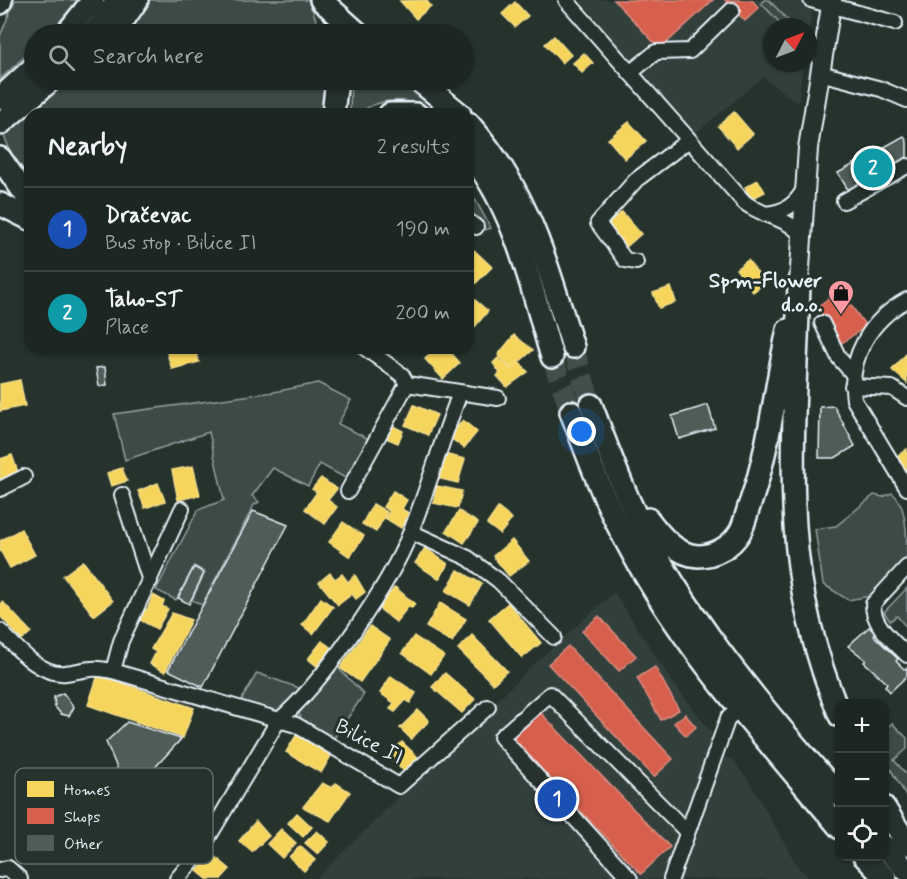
<!DOCTYPE html>
<html lang="en">
<head>
<meta charset="utf-8">
<style>
  :root { --surface:#1c2622; --page:#29322f; --text:#f1f3f6; --muted:#a0a5a5; --line:#3a4340; --accent:#ff9aa2 }
  body { margin:0; font-family:Mynerve,sans-serif; background:var(--page); color:var(--text) }
  .controls { position:absolute; right:18px; bottom:18px; display:grid; overflow:hidden; border-radius:12px; box-shadow:0 2px 4px #0004 }
  .controls button { width:54px; height:54px; display:grid; place-items:center; padding:0; border:0; border-bottom:2px solid var(--line); background:var(--surface); color:var(--text); font:30px sans-serif }
  .compass { position:absolute; left:763px; top:18px; width:54px; height:54px; border-radius:50%; background:var(--surface); box-shadow:0 2px 4px #0004; rotate:48deg }
  .you { position:absolute; left:582px; top:432px; width:21px; height:21px; margin:-15px; border:4px solid #fff; border-radius:50%; background:#1a73e8; box-shadow:0 0 0 9px #1a73e833 }
  .badge { display:grid; place-items:center; width:39px; height:39px; border-radius:50%; background:var(--accent); color:#fff; font-size:20px; font-weight:700 }
  .pin { position:absolute; translate:-50% -50%; border:3px solid #fff; box-shadow:0 2px 6px #0006 }
  .list { margin:0; padding:0; list-style:none }
  h2 { display:flex; justify-content:space-between; align-items:center; height:78px; margin:0; padding:0 24px; font-size:26px }
  h2 small { font-size:20px; font-weight:400; color:var(--muted) }
  .list li { display:grid; grid-template-columns:39px 1fr auto; gap:18px; align-items:center; box-sizing:border-box; height:84px; padding:0 24px; border-top:2px solid var(--line) }
  .list b { display:block; font-size:22px; white-space:nowrap }
  .list p { margin:0; font-size:20px; white-space:nowrap; color:var(--muted) }
  .list em { font-size:20px; font-style:normal; color:var(--muted) }
  .icon { flex:none; width:33px; height:33px; fill:none; stroke:currentColor; stroke-width:2; stroke-linecap:round; stroke-linejoin:round }
  .map { position:relative; flex:none; width:907px; height:879px; overflow:hidden }
  .search { position:absolute; background:var(--surface); box-shadow:0 2px 4px #0004; left:24px; top:24px; width:450px; height:66px; display:flex; align-items:center; gap:15px; box-sizing:border-box; padding:0 21px; border-radius:33px; color:var(--muted); font-size:22px }
  .panel { position:absolute; background:var(--surface); box-shadow:0 2px 4px #0004; left:24px; top:108px; width:450px; height:246px; border-radius:18px }
  .map>svg:first-child { display:block }
</style>
</head>
<body>
<div class="map">
<svg width="907" height="879" viewBox="0 0 907 879">
  <rect width="100%" height="100%" fill="#26332d"/>
  <filter id="ink" filterUnits="userSpaceOnUse"><feTurbulence type="fractalNoise" baseFrequency=".0167" numOctaves="2"/><feDisplacementMap in="SourceGraphic" scale="12" xChannelSelector="R" yChannelSelector="G"/><feConvolveMatrix kernelMatrix="1 2 1 2 8 2 1 2 1" color-interpolation-filters="sRGB"/></filter>
  <g filter="url(#ink)">
    <g fill="#333f3a">
      <polygon points="580,0 815,0 808,32 808,27 772,27 772,63 803,63 798,103 763,77 692,136"/>
      <polygon points="614,592 671,680 712,733 707,751 732,759 749,781 798,867 810,879 316,879 532,666"/>
    </g>
    <g fill="#3e4b47" stroke="#939ea0" stroke-width="1.5">
      <polygon points="15,0 78,0 49,34 34,34 34,48 0,79 0,36"/>
      <polygon points="129,0 309,0 321,34 106,34"/>
      <polygon points="764,0 769,0 794,27 784,27 761,3"/>
      <polygon points="66,80 327,80 323,114 30,114 30,183 14,159 3,134"/>
      <path d="M 351,80 L 404,80 L 444,114 C 422,103 400,96 376,104 C 365,107 362,114 350,114 Z"/>
      <polygon points="468,187 491,228 485,230 468,214"/>
      <polygon points="318,383 351,400 338,424 369,439 347,479 320,464 308,486 273,468 252,496 259,502 254,505 202,605 192,600 205,572 194,566 176,600 156,590 198,510 224,500 209,432 125,460 114,414 274,392"/>
      <path d="M 892,493 C 907,503 907,538 907,559 L 870,596 L 848,600 L 823,584 L 815,529 L 836,526 L 874,495 L 883,497 Z"/>
      <polygon points="907,588 907,628 897,616 890,621 884,612"/>
      <polygon points="335,665 364,694 332,741 304,725 298,711"/>
      <polygon points="257,673 302,689 282,713 241,701"/>
      <polygon points="892,723 907,738 907,749 894,760 907,775 907,797 885,760 885,730"/>
    </g>
    <g fill="#f6d55c" stroke="#f2dd8b" stroke-width="1.5">
      <polygon points="426,0 431,6 416,19 400,1"/>
      <polygon points="515,2 528,16 515,27 502,14"/>
      <polygon points="554,36 571,55 562,63 545,44"/>
      <polygon points="584,53 593,63 582,73 573,63"/>
      <polygon points="734,112 753,134 737,148 718,126"/>
      <polygon points="629,122 646,141 625,159 608,139"/>
      <polygon points="758,180 765,192 751,199 745,187"/>
      <polygon points="622,212 641,234 623,250 604,227"/>
      <polygon points="474,250 492,267 473,286 468,282 468,257"/>
      <polygon points="748,260 765,283 753,292 736,269"/>
      <polygon points="671,287 676,302 659,308 653,293"/>
      <polygon points="468,294 488,311 468,335"/>
      <polygon points="514,335 533,350 511,369 498,355"/>
      <polygon points="175,348 195,348 199,362 172,369 166,350"/>
      <polygon points="436,348 447,348 460,363 443,379 425,359"/>
      <polygon points="907,353 907,383 892,370"/>
      <polygon points="498,358 511,369 519,362 528,372 507,387 497,376 500,373 493,363"/>
      <polygon points="20,380 25,406 0,411 0,384"/>
      <polygon points="414,405 437,415 428,435 405,425"/>
      <polygon points="463,420 477,432 464,448 449,437"/>
      <polygon points="391,425 403,431 398,443 386,438"/>
      <polygon points="907,449 907,472 897,456"/>
      <polygon points="444,454 465,459 458,483 437,478"/>
      <polygon points="12,455 19,475 0,482 0,459"/>
      <polygon points="193,466 200,495 178,500 172,470"/>
      <polygon points="122,468 127,481 111,486 107,473"/>
      <polygon points="321,478 337,489 328,500 337,507 325,524 305,509 317,492 312,489"/>
      <polygon points="158,483 165,501 145,508 138,491"/>
      <polygon points="437,486 462,491 458,508 433,503"/>
      <polygon points="393,491 407,500 402,509 410,514 401,528 385,518 390,511 383,507"/>
      <polygon points="373,504 387,512 376,532 362,524"/>
      <polygon points="498,508 512,519 500,534 487,524"/>
      <polygon points="459,511 478,523 464,543 446,531"/>
      <polygon points="343,522 364,536 350,557 329,542"/>
      <polygon points="21,529 35,555 10,568 0,550 0,541"/>
      <polygon points="512,540 529,561 509,576 493,556"/>
      <polygon points="425,548 448,564 439,579 415,563"/>
      <polygon points="83,561 113,601 94,616 63,576"/>
      <polygon points="458,570 482,584 470,605 446,591"/>
      <polygon points="330,573 335,579 342,574 348,582 355,575 365,592 356,599 352,594 338,605 319,582"/>
      <polygon points="395,587 415,604 412,608 408,607 396,622 378,608"/>
      <polygon points="153,595 164,601 162,606 168,609 157,629 140,620 145,609 147,610"/>
      <polygon points="321,598 333,607 313,634 302,625"/>
      <polygon points="3,602 31,632 22,640 0,616 0,605"/>
      <polygon points="440,603 466,619 452,642 426,627"/>
      <polygon points="508,603 541,643 522,658 489,619"/>
      <polygon points="172,613 191,620 165,672 150,664 156,652 151,649"/>
      <polygon points="370,626 390,640 360,682 340,668"/>
      <polygon points="472,635 507,671 493,684 458,649"/>
      <polygon points="414,636 444,656 431,674 402,653"/>
      <polygon points="322,641 333,649 318,667 308,659"/>
      <polygon points="445,673 475,699 462,713 432,687"/>
      <polygon points="98,675 194,708 183,738 88,705"/>
      <polygon points="391,676 416,693 410,703 406,700 395,712 390,709 394,703 380,693"/>
      <polygon points="418,710 429,721 411,739 400,728"/>
      <polygon points="297,734 332,754 321,773 286,752"/>
      <polygon points="402,742 420,759 406,773 388,756"/>
      <polygon points="322,783 332,788 336,783 350,792 330,821 303,807"/>
      <polygon points="297,813 312,827 303,837 288,823"/>
      <polygon points="256,821 269,836 252,852 239,841"/>
      <polygon points="281,829 296,843 282,858 267,844"/>
      <polygon points="317,831 329,842 318,854 305,843"/>
      <polygon points="300,846 315,860 304,871 289,857"/>
      <polygon points="212,854 230,869 221,879 207,879 197,871"/>
    </g>
    <g fill="#d6604d" stroke="#db8c80" stroke-width="1.5">
      <polygon points="614,0 713,0 660,49"/>
      <polygon points="725,0 752,0 759,8 745,21"/>
      <polygon points="840,290 866,326 842,343 817,307"/>
      <polygon points="599,616 636,656 619,671 582,631"/>
      <polygon points="568,646 673,759 654,777 548,664"/>
      <polygon points="655,667 679,710 661,720 637,678"/>
      <polygon points="540,712 670,847 641,874 512,739"/>
      <polygon points="685,714 696,727 686,736 674,723"/>
    </g>
    <g fill="#505c59" stroke="#e8f1f8" stroke-width="1.5">
      <polygon points="904,136 907,142 907,164 851,195 838,173"/>
      <polygon points="105,367 107,385 99,386 96,368"/>
      <polygon points="708,405 715,428 679,439 672,416"/>
      <polygon points="834,406 855,446 835,458 819,458 820,407"/>
      <polygon points="253,511 288,525 203,687 168,670"/>
      <polygon points="194,567 204,573 189,604 178,598"/>
      <polygon points="869,627 876,634 874,636 898,659 896,661 904,669 907,668 907,676 890,692 885,686 887,683 864,662 866,660 848,646"/>
      <polygon points="63,693 74,707 69,716 61,714 55,707 54,697"/>
      <polygon points="127,722 181,739 129,796 106,742"/>
    </g>
    <g fill="none" stroke-linecap="round" stroke-linejoin="round">
      <g stroke="#43504b" stroke-width="21" stroke-dasharray="21 10" stroke-linecap="butt">
        <polyline points="573,347 591,405"/>
        <polyline points="552,357 571,412"/>
      </g>
      <defs>
        <g id="minor">
          <path d="M 566,0 L 744,202 C 762,217 790,217 802,237"/>
          <polyline points="811,0 895,23"/>
          <polyline points="630,73 656,52 690,51 732,10"/>
          <polyline points="820,73 881,89 907,100"/>
          <polyline points="844,201 907,166"/>
          <path d="M 765,214 C 784,212 795,206 804,189"/>
          <polyline points="468,221 476,227"/>
          <polyline points="636,262 625,260 598,223 636,180 689,140"/>
          <path d="M 907,300 C 870,320 848,357 854,400 L 907,488"/>
          <polyline points="822,323 839,358 853,374"/>
          <polyline points="365,348 402,375 407,384 498,398"/>
          <polyline points="852,386 892,388 907,398"/>
          <polyline points="0,489 24,477"/>
          <polyline points="348,491 407,384"/>
          <polyline points="122,495 150,581"/>
          <polyline points="411,532 468,558 499,581 554,637"/>
          <path d="M 907,567 L 873,604 C 873,626 892,640 907,655"/>
          <path d="M 0,631 C 17,648 40,676 66,673 C 89,670 89,666 113,671 L 296,725 L 399,786 L 488,707"/>
          <polyline points="113,671 121,641 182,509"/>
          <polyline points="0,870 8,868 20,879"/>
          <path d="M 177,879 L 199,853 L 278,721 C 322,684 390,585 411,531 C 429,486 442,439 460,393"/>
          <polyline points="630,879 501,737 550,694 687,832"/>
          <polyline points="671,879 728,718 741,708"/>
        </g>
        <polyline id="major" points="799,283 808,148 832,0"/>
        <g id="highway">
          <polyline points="321,0 359,34"/>
          <polyline points="0,3 1,0"/>
          <polyline points="66,34 93,0"/>
          <polyline points="93,34 118,0"/>
          <polyline points="106,34 120,25 137,0"/>
          <polyline points="418,80 460,114"/>
          <polyline points="0,98 34,67"/>
          <polyline points="333,114 337,80"/>
          <polyline points="390,114 416,114"/>
          <path d="M 468,123 C 529,191 546,263 573,347"/>
          <polyline points="0,124 51,80"/>
          <path d="M 468,152 C 516,209 531,288 552,357"/>
          <polyline points="0,158 30,201"/>
          <polyline points="0,204 30,219"/>
          <path d="M 799,283 C 797,363 790,445 795,526 C 799,591 815,656 840,716"/>
          <path d="M 591,405 C 608,449 624,494 646,536 C 697,630 768,716 840,796"/>
          <path d="M 571,412 C 588,456 604,501 627,543 C 682,648 764,737 840,828"/>
          <path d="M 648,519 C 660,535 676,555 698,556 C 714,556 731,547 740,532 C 745,523 747,511 751,501 C 770,446 775,387 788,330"/>
          <polyline points="884,807 907,844"/>
          <polyline points="884,846 907,871"/>
          <polyline points="864,856 886,879"/>
        </g>
      </defs>
      <use href="#minor" stroke="#e8f1f8" stroke-width="18"/>
      <use href="#major" stroke="#e8f1f8" stroke-width="22"/>
      <use href="#highway" stroke="#e8f1f8" stroke-width="26"/>
      <use href="#minor" stroke="#26332d" stroke-width="14"/>
      <use href="#major" stroke="#26332d" stroke-width="18"/>
      <use href="#highway" stroke="#26332d" stroke-width="21"/>
    </g>
  </g>
  <defs>
    <symbol id="shop-pin" viewBox="-11 -11 22 30"><path d="M0 17L-7.5 6A9.5 9.5 0 1 1 7.5 6Z" fill="#ff9aa2" stroke="#26332d"/><path d="M-5-2.5h2.3a2.7 3.5 0 0 1 5.4 0H5L5.5 6h-11ZM-1.5-2.5h3a1.5 2.3 0 0 0-3 0Z" fill="#111"/></symbol>
  </defs>
  <g fill-rule="evenodd">
    <use href="#shop-pin" x="826" y="278" width="30" height="40"/>
  </g>
  <g text-anchor="middle" dominant-baseline="central" stroke-width="6" stroke-linejoin="round" paint-order="stroke">
    <g font-size="21" font-weight="bold" fill="#e8f1f8" stroke="#26332d" text-anchor="end">
      <text x="822" y="281">Spm-Flower<tspan x="822" dy="24">d.o.o.</tspan></text>
    </g>
    <g font-size="21" fill="#e8f1f8" stroke="#26332d">
      <text transform="translate(369 742) rotate(28)">Bilice II</text>
    </g>
  </g>
  <rect x="15" y="768" width="198" height="96" rx="9" fill="#26332d" stroke="#606c6a" stroke-width="1.5"/>
  <rect x="27" y="781" width="27" height="16" fill="#f6d55c"/>
  <rect x="27" y="808" width="27" height="16" fill="#d6604d"/>
  <rect x="27" y="835" width="27" height="16" fill="#505c59"/>
  <g font-size="16" fill="#e8f1f8">
    <text x="64" y="795">Homes</text>
    <text x="64" y="822">Shops</text>
    <text x="64" y="849">Other</text>
  </g>
</svg>
<div class="controls">
<button>+</button>
<button>−</button>
<button><svg class="icon" aria-label="locate" viewBox="0 0 24 24"><circle cx="12" cy="12" r="6"/><path d="M12 2v4M12 18v4M2 12h4M18 12h4"/></svg></button>
</div>
<svg class="compass" viewBox="-18 -18 36 36"><path d="M0-13l5 13h-10z" fill="#e53935"/><path d="M0 13l5-13h-10z" fill="#a0a5a5"/></svg>
<div class="you"></div>
<div class="pin badge" style="left:557px;top:799px;background:#1a4fb4">1</div>
<div class="pin badge" style="left:873px;top:168px;background:#0f9aa8">2</div>
<div class="search"><svg class="icon" aria-label="search" viewBox="0 0 24 24"><circle cx="10" cy="10" r="6"/><path d="M15 15l6 6"/></svg>Search here</div>
<section class="panel">
<h2>Nearby<small>2 results</small></h2>
<ul class="list">
<li><span class="badge" style="background:#1a4fb4">1</span><div><b>Dračevac</b><p>Bus stop · Bilice II</p></div><em>190 m</em></li>
<li><span class="badge" style="background:#0f9aa8">2</span><div><b>Taho-ST</b><p>Place</p></div><em>200 m</em></li>
</ul>
</section>
</div>
</body>
</html>
